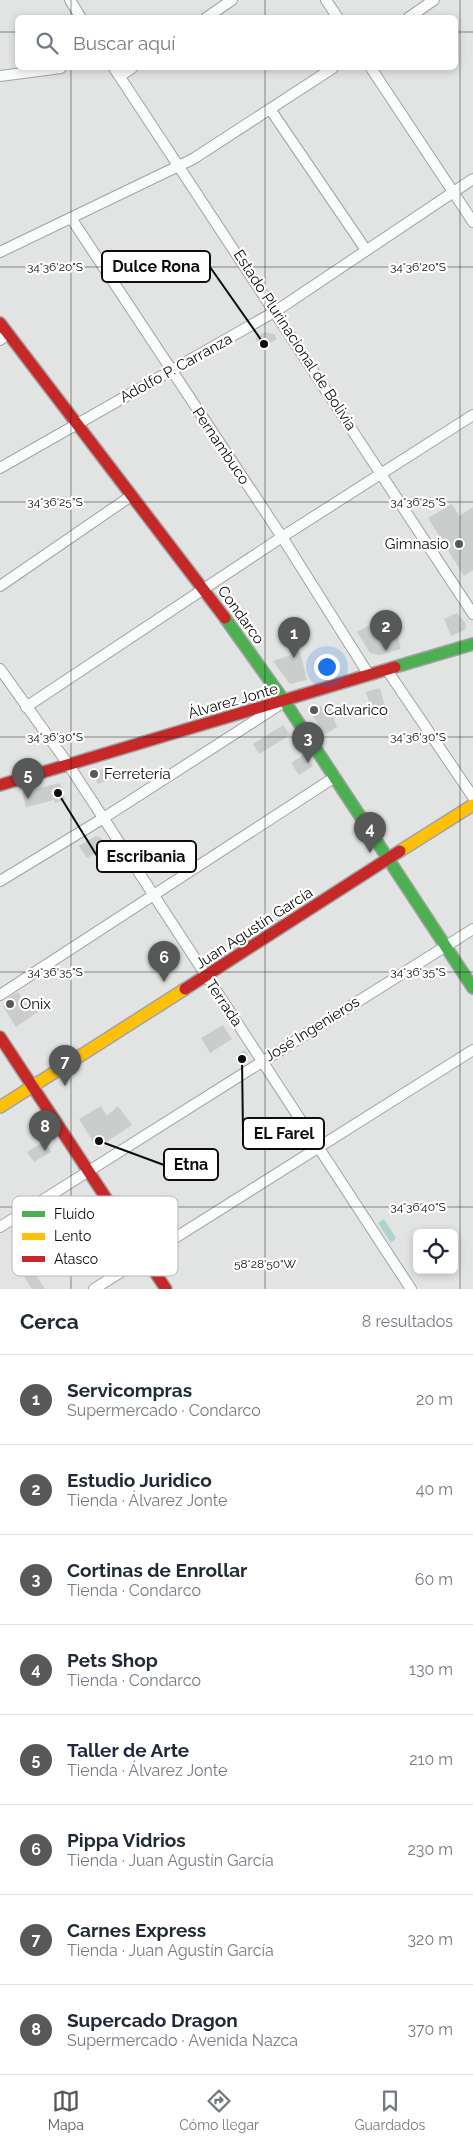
<!DOCTYPE html>
<html lang="es">
<head>
<meta charset="utf-8">
<style>
  :root { --surface:#fff; --page:#f6f6f7; --text:#1f2937; --muted:#747a83; --line:#e0e1e3; --accent:#575958 }
  body { margin:0; font-family:Raleway,sans-serif; background:var(--page); color:var(--text) }
  .controls { position:absolute; right:15px; bottom:15px; display:grid; overflow:hidden; border-radius:8px; box-shadow:0 2px 8px #0003 }
  .controls button { width:45px; height:45px; display:grid; place-items:center; padding:0; border:0; border-bottom:1px solid var(--line); background:var(--surface); color:var(--text); font:25px sans-serif }
  .you { position:absolute; left:326px; top:666px; width:18px; height:18px; margin:-12px; border:4px solid #fff; border-radius:50%; background:#1a73e8; box-shadow:0 0 0 8px #1a73e833 }
  .badge { display:grid; place-items:center; width:32px; height:32px; border-radius:50%; background:var(--accent); color:#fff; font-size:16px; font-weight:700 }
  .pin { position:absolute; translate:-50% -41px; filter:drop-shadow(0 1px 2px #0008) }
  .pin::after { content:''; position:absolute; top:26px; width:18px; height:15px; background:inherit; clip-path:polygon(0 0,100% 0,50% 100%) }
  .list { margin:0; padding:0; list-style:none }
  h2 { display:flex; justify-content:space-between; align-items:center; height:65px; margin:0; padding:0 20px; font-size:21px }
  h2 small { font-size:16px; font-weight:400; color:var(--muted) }
  .list li { display:grid; grid-template-columns:32px 1fr auto; gap:15px; align-items:center; box-sizing:border-box; height:90px; padding:0 20px; border-top:1px solid var(--line) }
  .list b { display:block; font-size:19px; white-space:nowrap }
  .list p { margin:0; font-size:16px; white-space:nowrap; color:var(--muted) }
  .list em { font-size:16px; font-style:normal; color:var(--muted) }
  .icon { flex:none; width:28px; height:28px; fill:none; stroke:currentColor; stroke-width:2; stroke-linecap:round; stroke-linejoin:round }
  .map { position:relative; flex:none; width:473px; height:1289px; overflow:hidden }
  .search { position:absolute; background:var(--surface); box-shadow:0 2px 8px #0003; left:15px; right:15px; top:15px; height:55px; display:flex; align-items:center; gap:12px; box-sizing:border-box; padding:0 18px; border-radius:8px; color:var(--muted); font-size:19px }
  .sheet { height:785px; background:var(--surface) }
  nav { display:flex; justify-content:space-around; align-items:center; box-sizing:border-box; height:70px; border-top:1px solid var(--line); background:var(--surface); font-size:14px; color:var(--muted) }
  nav a { display:grid; justify-items:center; gap:2px }
  nav .on { color:var(--accent) }
  .map>svg:first-child { display:block }
</style>
</head>
<body>
<div class="map">
<svg width="473" height="1289" viewBox="0 0 473 1289">
  <rect width="100%" height="100%" fill="#e1e4e3"/>
  <polygon fill="#b0d2ce" points="384,1219 396,1238 391,1243 378,1223"/>
  <g fill="#cbcdcd">
    <polygon points="265,332 274,334 277,339 262,348 255,338"/>
    <polygon points="452,504 459,516 473,507 473,570 464,576 428,518"/>
    <polygon points="457,613 466,624 465,630 451,636 444,619"/>
    <polygon points="391,614 401,649 379,655 370,653 357,632"/>
    <polygon points="300,652 307,680 290,684 273,661"/>
    <polygon points="380,688 387,714 373,718 366,692"/>
    <polygon points="328,704 337,727 326,734 310,713 312,709"/>
    <polygon points="283,725 290,735 259,754 253,744"/>
    <polygon points="305,754 313,766 299,775 291,763"/>
    <polygon points="104,769 109,780 98,784 92,773"/>
    <polygon points="60,783 65,800 55,803 54,800 26,807 22,792"/>
    <polygon points="96,836 101,838 107,846 87,858 79,846"/>
    <polygon points="18,992 27,1006 36,1000 42,1009 16,1027 3,1006 6,999"/>
    <polygon points="223,1025 232,1039 210,1053 201,1038"/>
    <polygon points="244,1050 248,1054 243,1066 236,1055"/>
    <polygon points="101,1106 107,1116 118,1106 132,1125 97,1148 79,1119"/>
    <polygon points="45,1141 51,1152 34,1162 27,1152"/>
    <polygon points="168,1195 175,1206 164,1213 170,1223 158,1230 152,1229 142,1211"/>
    <polygon points="28,1263 45,1289 32,1289 19,1269"/>
  </g>
  <g fill="none" stroke-linecap="round" stroke-linejoin="round">
    <defs>
      <g id="street">
        <polyline points="70,0 81,18"/>
        <polyline points="326,0 338,18"/>
        <polyline points="206,18 232,0"/>
        <polyline points="408,18 434,0"/>
        <polyline points="114,68 473,614"/>
        <polyline points="371,68 473,222"/>
        <polyline points="0,76 61,68"/>
        <polyline points="120,76 132,68"/>
        <polyline points="270,109 366,250"/>
        <polyline points="71,218 282,537 369,675"/>
        <polyline points="0,252 193,159 333,68"/>
        <polyline points="0,340 8,334"/>
        <polyline points="0,468 276,311 473,179"/>
        <polyline points="0,586 131,496"/>
        <polyline points="0,669 68,764 411,1289"/>
        <polyline points="387,670 473,797"/>
        <polyline points="26,707 282,537 473,415"/>
        <polyline points="0,881 102,819 284,702"/>
        <polyline points="0,995 335,777"/>
        <polyline points="0,1227 473,929"/>
        <polyline points="94,1289 473,1050"/>
      </g>
      <g id="fast">
        <polyline points="225,618 285,702 473,988"/>
        <polyline points="395,667 473,644"/>
      </g>
      <g id="slow">
        <polyline points="400,851 473,805"/>
        <polyline points="0,1107 185,989"/>
      </g>
      <g id="jam">
        <polyline points="0,323 225,618"/>
        <polyline points="0,785 395,667"/>
        <polyline points="185,989 400,851"/>
        <polyline points="0,1037 166,1289"/>
      </g>
    </defs>
    <use href="#street" stroke="#a1a3a3" stroke-width="12"/>
    <use href="#fast" stroke="#a1a3a3" stroke-width="14"/>
    <use href="#slow" stroke="#a1a3a3" stroke-width="14"/>
    <use href="#jam" stroke="#a1a3a3" stroke-width="14"/>
    <use href="#street" stroke="#fafbfb" stroke-width="10"/>
    <use href="#fast" stroke="#4caf50" stroke-width="11"/>
    <use href="#slow" stroke="#ffc107" stroke-width="11"/>
    <use href="#jam" stroke="#c62828" stroke-width="11"/>
  </g>
  <path fill="none" stroke="#0c0e0d" stroke-width="1" stroke-opacity="0.45" d="M 71,0 L 71,18M 265,0 L 265,18M 460,0 L 460,1289M 0,32 L 18,32M 456,32 L 473,32M 71,68 L 71,1289M 265,68 L 265,1289M 0,267 L 473,267M 0,502 L 473,502M 0,737 L 473,737M 0,972 L 473,972M 0,1207 L 473,1207"/>
  <g fill="#575958" stroke="#fff" stroke-width="2">
    <circle cx="459" cy="544" r="5"/>
    <circle cx="314" cy="710" r="5"/>
    <circle cx="94" cy="774" r="5"/>
    <circle cx="10" cy="1004" r="5"/>
  </g>
  <g text-anchor="middle" dominant-baseline="central" stroke-width="4.5" stroke-linejoin="round" paint-order="stroke">
    <g font-size="15" fill="#0c0e0d" stroke="#fff">
      <text transform="translate(295 340) rotate(57)">Estado Plurinacional de Bolivia</text>
      <text transform="translate(176 368) rotate(-29)">Adolfo P. Carranza</text>
      <text transform="translate(221 446) rotate(56)">Pernambuco</text>
      <text transform="translate(241 615) rotate(54)">Condarco</text>
      <text transform="translate(233 701) rotate(-16)">Álvarez Jonte</text>
      <text transform="translate(254 928) rotate(-33)">Juan Agustín García</text>
      <text transform="translate(224 1003) rotate(56)">Terrada</text>
      <text transform="translate(312 1029) rotate(-32)">José Ingenieros</text>
    </g>
    <g font-size="15" fill="#0c0e0d" stroke="#fff" text-anchor="start">
      <text x="449" y="544" text-anchor="end">Gimnasio</text>
      <text x="324" y="710">Calvarico</text>
      <text x="104" y="774">Ferretería</text>
      <text x="20" y="1004">Onix</text>
    </g>
  </g>
  <rect x="12" y="1196" width="166" height="80" rx="8" fill="#fff" stroke="#b6b7b6" stroke-width="1"/>
  <rect x="22" y="1211" width="23" height="6" fill="#4caf50"/>
  <rect x="22" y="1233" width="23" height="7" fill="#ffc107"/>
  <rect x="22" y="1256" width="23" height="6" fill="#c62828"/>
  <g font-size="14" fill="#0c0e0d">
    <text x="54" y="1219">Fluido</text>
    <text x="54" y="1241">Lento</text>
    <text x="54" y="1264">Atasco</text>
  </g>
  <g font-size="12" text-anchor="middle" fill="#0c0e0d" stroke="#fff" stroke-width="4.5" stroke-linejoin="round" paint-order="stroke">
    <text x="55" y="271">34°36'20"S</text>
    <text x="418" y="271">34°36'20"S</text>
    <text x="55" y="506">34°36'25"S</text>
    <text x="418" y="506">34°36'25"S</text>
    <text x="55" y="741">34°36'30"S</text>
    <text x="418" y="741">34°36'30"S</text>
    <text x="55" y="976">34°36'35"S</text>
    <text x="418" y="976">34°36'35"S</text>
    <text x="418" y="1211">34°36'40"S</text>
    <text x="265" y="1268">58°28'50"W</text>
  </g>
  <path fill="none" stroke="#0c0e0d" stroke-width="2" d="M264 344L210 267M58 793L97 856M242 1059L243 1133M99 1141L164 1165"/>
  <g fill="#0c0e0d" stroke="#fff" stroke-width="2">
    <circle cx="264" cy="344" r="5"/>
    <circle cx="58" cy="793" r="5"/>
    <circle cx="242" cy="1059" r="5"/>
    <circle cx="99" cy="1141" r="5"/>
  </g>
  <g fill="#fff" stroke="#0c0e0d" stroke-width="2">
    <rect x="102" y="251" width="108" height="31" rx="5"/>
    <rect x="97" y="841" width="99" height="31" rx="5"/>
    <rect x="243" y="1118" width="81" height="31" rx="5"/>
    <rect x="164" y="1149" width="54" height="31" rx="5"/>
  </g>
  <g font-size="16" text-anchor="middle" font-weight="bold" fill="#0c0e0d">
    <text x="156" y="272">Dulce Rona</text>
    <text x="146" y="862">Escribania</text>
    <text x="284" y="1139">EL Farel</text>
    <text x="191" y="1170">Etna</text>
  </g>
</svg>
<div class="controls">
<button><svg class="icon" aria-label="locate" viewBox="0 0 24 24"><circle cx="12" cy="12" r="6"/><path d="M12 2v4M12 18v4M2 12h4M18 12h4"/></svg></button>
</div>
<div class="you"></div>
<div class="pin badge" style="left:294px;top:658px">1</div>
<div class="pin badge" style="left:386px;top:651px">2</div>
<div class="pin badge" style="left:308px;top:763px">3</div>
<div class="pin badge" style="left:370px;top:853px">4</div>
<div class="pin badge" style="left:28px;top:799px">5</div>
<div class="pin badge" style="left:164px;top:982px">6</div>
<div class="pin badge" style="left:65px;top:1086px">7</div>
<div class="pin badge" style="left:45px;top:1151px">8</div>
<div class="search"><svg class="icon" aria-label="search" viewBox="0 0 24 24"><circle cx="10" cy="10" r="6"/><path d="M15 15l6 6"/></svg>Buscar aquí</div>
</div>
<section class="sheet">
<h2>Cerca<small>8 resultados</small></h2>
<ul class="list">
<li><span class="badge">1</span><div><b>Servicompras</b><p>Supermercado · Condarco</p></div><em>20 m</em></li>
<li><span class="badge">2</span><div><b>Estudio Juridico</b><p>Tienda · Álvarez Jonte</p></div><em>40 m</em></li>
<li><span class="badge">3</span><div><b>Cortinas de Enrollar</b><p>Tienda · Condarco</p></div><em>60 m</em></li>
<li><span class="badge">4</span><div><b>Pets Shop</b><p>Tienda · Condarco</p></div><em>130 m</em></li>
<li><span class="badge">5</span><div><b>Taller de Arte</b><p>Tienda · Álvarez Jonte</p></div><em>210 m</em></li>
<li><span class="badge">6</span><div><b>Pippa Vidrios</b><p>Tienda · Juan Agustín García</p></div><em>230 m</em></li>
<li><span class="badge">7</span><div><b>Carnes Express</b><p>Tienda · Juan Agustín García</p></div><em>320 m</em></li>
<li><span class="badge">8</span><div><b>Supercado Dragon</b><p>Supermercado · Avenida Nazca</p></div><em>370 m</em></li>
</ul>
</section>
<nav>
<a class="on"><svg class="icon" aria-label="map" viewBox="0 0 24 24"><path d="M3 6l6-2 6 2 6-2v14l-6 2-6-2-6 2zM9 4v14M15 6v14"/></svg>Mapa</a>
<a><svg class="icon" aria-label="directions" viewBox="0 0 24 24"><path d="M12 3l9 9-9 9-9-9zM9 14v-3h6M13 9l2 2-2 2"/></svg>Cómo llegar</a>
<a><svg class="icon" aria-label="saved" viewBox="0 0 24 24"><path d="M7 4h10v16l-5-4-5 4z"/></svg>Guardados</a>
</nav>
</body>
</html>
